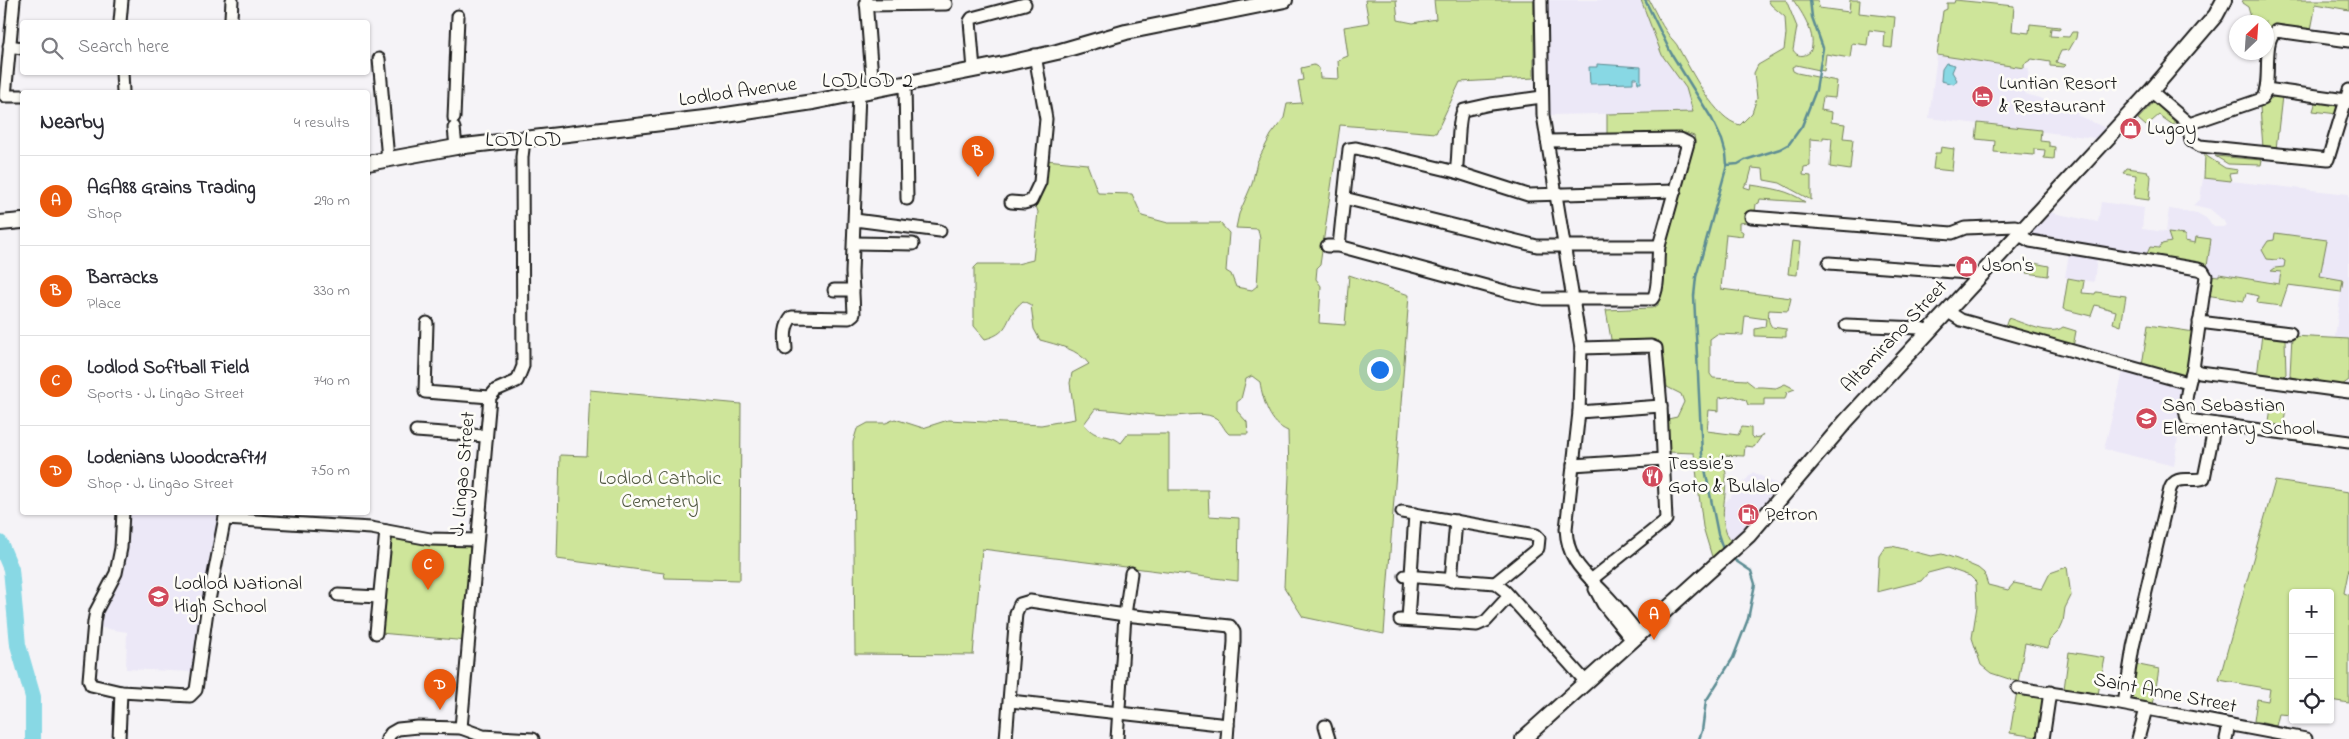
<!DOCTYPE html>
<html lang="en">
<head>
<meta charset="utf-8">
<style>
  :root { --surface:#fff; --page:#f7f7f7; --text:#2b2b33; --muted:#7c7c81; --line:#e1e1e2; --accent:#ea580c }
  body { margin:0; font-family:"Indie Flower",sans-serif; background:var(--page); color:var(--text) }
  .controls { position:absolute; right:15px; bottom:15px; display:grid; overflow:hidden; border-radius:5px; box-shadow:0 1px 4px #0004 }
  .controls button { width:45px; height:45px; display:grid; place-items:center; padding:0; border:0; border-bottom:1px solid var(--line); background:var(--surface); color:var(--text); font:25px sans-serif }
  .compass { position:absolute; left:2229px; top:15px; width:45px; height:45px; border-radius:50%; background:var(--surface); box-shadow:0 1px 4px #0004; rotate:25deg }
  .you { position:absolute; left:1379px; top:369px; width:18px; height:18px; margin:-12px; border:4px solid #fff; border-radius:50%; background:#1a73e8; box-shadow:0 0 0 8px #1a73e833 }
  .badge { display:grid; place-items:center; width:32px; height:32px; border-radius:50%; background:var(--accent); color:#fff; font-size:16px; font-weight:700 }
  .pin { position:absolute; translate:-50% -41px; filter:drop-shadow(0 1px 2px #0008) }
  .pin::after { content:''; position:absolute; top:26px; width:18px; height:15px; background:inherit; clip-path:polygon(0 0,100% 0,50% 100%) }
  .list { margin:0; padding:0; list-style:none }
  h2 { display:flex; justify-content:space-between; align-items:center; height:65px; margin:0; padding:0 20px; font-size:21px }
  h2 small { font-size:16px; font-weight:400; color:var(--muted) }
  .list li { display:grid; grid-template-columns:32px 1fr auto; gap:15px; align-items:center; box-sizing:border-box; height:90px; padding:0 20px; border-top:1px solid var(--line) }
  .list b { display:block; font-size:19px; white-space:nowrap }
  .list p { margin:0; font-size:16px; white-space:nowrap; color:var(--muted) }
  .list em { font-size:16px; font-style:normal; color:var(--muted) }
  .icon { flex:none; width:28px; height:28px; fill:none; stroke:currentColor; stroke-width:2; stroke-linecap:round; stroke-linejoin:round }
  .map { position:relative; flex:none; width:2349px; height:739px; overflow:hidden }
  .search { position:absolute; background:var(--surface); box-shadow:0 1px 4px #0004; left:20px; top:20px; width:350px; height:55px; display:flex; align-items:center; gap:12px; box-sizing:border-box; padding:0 18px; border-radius:5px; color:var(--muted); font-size:19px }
  .panel { position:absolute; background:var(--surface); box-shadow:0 1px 4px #0004; left:20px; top:90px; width:350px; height:425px; border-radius:5px }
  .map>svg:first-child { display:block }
</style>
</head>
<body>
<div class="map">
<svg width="2349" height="739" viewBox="0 0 2349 739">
  <rect width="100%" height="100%" fill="#f5f3f7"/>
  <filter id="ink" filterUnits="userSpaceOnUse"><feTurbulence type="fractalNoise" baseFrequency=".02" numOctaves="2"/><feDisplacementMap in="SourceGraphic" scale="10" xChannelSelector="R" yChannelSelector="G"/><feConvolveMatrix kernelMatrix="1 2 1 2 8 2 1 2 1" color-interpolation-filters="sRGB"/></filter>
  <g filter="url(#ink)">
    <g fill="#ece8f7">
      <polygon points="1547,0 1641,0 1662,55 1686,88 1693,112 1549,115"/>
      <polygon points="1937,55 2029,68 2026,94 2079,110 2077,115 2110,130 2103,139 1929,118"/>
      <polygon points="2203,178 2349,194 2349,339 2335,337 2341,292 2220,274 2219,276 2210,275 2211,267 2026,235 2048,212 2098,222 2101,202 2144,208 2142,229 2166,232 2169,209 2197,213 2206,218 2214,227 2223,227 2226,225 2223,220 2210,209 2193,205 2200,200"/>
      <polygon points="2069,253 2097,258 2094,282 2065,277"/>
      <polygon points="2124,368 2185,387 2174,466 2104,449"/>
      <polygon points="1753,472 1783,487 1732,543 1724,530 1722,506"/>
      <polygon points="127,513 222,513 193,672 126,669 127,632 96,627 96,614 118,578"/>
    </g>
    <g fill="#cee59a" stroke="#75805b">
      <path d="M 1365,0 L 1396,0 L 1398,20 L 1413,23 L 1436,19 L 1434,0 L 1534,0 L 1534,78 L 1460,82 L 1436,133 L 1340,125 L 1320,265 L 1317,268 L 1316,279 L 1321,286 L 1319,323 L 1345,325 L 1349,275 L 1409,295 L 1384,634 L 1303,617 L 1284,587 L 1289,476 L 1288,431 C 1270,424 1263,401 1260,382 L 1252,376 L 1246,379 L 1241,399 L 1237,402 L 1237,411 L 1247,422 L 1248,434 L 1229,434 C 1223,429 1222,421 1214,417 C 1200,411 1182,417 1168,416 C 1143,415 1119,410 1095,409 L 1084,424 C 1098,442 1107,431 1121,443 L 1128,434 L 1169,434 L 1169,490 L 1208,490 L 1209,516 L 1239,518 L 1238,581 L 982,549 L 973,655 L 855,654 L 853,442 L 857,429 L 868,423 L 886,423 L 895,419 L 923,428 L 948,420 L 1041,425 L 1075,419 L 1070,383 L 1072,373 L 1089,364 C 1078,349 1058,345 1040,340 L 1034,329 L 1031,305 L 1023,301 C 1003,317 1013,332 985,339 L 974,326 L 974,268 L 978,264 L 1017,264 L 1033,260 L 1038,212 L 1036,206 L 1046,160 L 1087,164 L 1098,193 L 1132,194 L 1142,216 L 1168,223 L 1220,223 L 1229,233 L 1226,271 L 1231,274 L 1236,287 L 1252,290 L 1257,286 L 1260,239 L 1258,229 L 1236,228 L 1239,214 L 1252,184 L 1257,162 L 1271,135 L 1284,118 L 1287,104 L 1302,103 L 1298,81 L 1303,80 L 1301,68 L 1314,65 L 1319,68 L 1320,78 L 1339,79 L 1338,60 L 1348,56 L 1344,27 L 1369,23 Z"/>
      <path d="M 1641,0 L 1649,0 C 1655,11 1660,23 1668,34 C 1671,39 1677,43 1679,49 C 1691,70 1715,120 1740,125 L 1752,113 L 1757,98 L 1754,73 L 1758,65 L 1784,50 L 1786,34 L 1785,17 L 1771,5 L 1768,0 L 1786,0 L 1797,27 L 1793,50 C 1797,57 1804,57 1810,52 C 1818,37 1802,12 1793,0 L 1818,0 L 1819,8 L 1849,12 L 1850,0 L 1860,0 L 1859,13 L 1895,17 L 1892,48 L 1884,47 L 1885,32 L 1869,30 L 1867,45 L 1852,43 L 1850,58 L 1826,54 L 1824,71 L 1796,65 L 1792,67 L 1793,71 L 1797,73 L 1837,81 L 1835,98 L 1823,97 L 1821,110 L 1832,112 L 1831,122 L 1845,124 L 1843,138 L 1853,139 L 1850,170 L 1830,167 L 1832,138 L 1823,137 L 1823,140 L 1810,139 L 1810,166 L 1804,167 L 1803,175 L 1811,176 L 1811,200 L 1780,183 L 1764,180 L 1763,169 L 1752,168 L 1748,183 L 1746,183 L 1744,187 L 1750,189 L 1751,185 C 1770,188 1789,190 1805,202 L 1760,199 L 1759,203 L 1756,204 L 1755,212 L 1747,222 L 1739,223 L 1739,229 L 1743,232 L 1742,236 L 1726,234 L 1721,289 L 1791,298 L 1788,311 L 1769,310 C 1768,317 1768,322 1772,327 L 1786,329 L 1786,337 L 1755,336 L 1755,329 L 1765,327 L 1766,319 L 1745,316 L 1743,335 L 1717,334 L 1710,339 L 1710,374 L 1713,378 L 1746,380 L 1755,387 L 1762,387 L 1776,388 L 1785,384 L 1795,389 L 1787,392 L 1785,399 L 1764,399 L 1764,405 L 1748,405 L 1746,400 L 1734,396 L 1719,398 L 1719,411 L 1709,410 L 1707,431 L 1738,435 L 1742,427 L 1751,428 L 1751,436 L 1753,438 L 1759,437 L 1763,434 L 1754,447 L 1745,446 L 1744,456 L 1721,455 C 1722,463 1727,471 1726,478 C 1726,502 1717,522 1732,543 L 1713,560 L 1703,527 L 1694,453 L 1669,452 L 1668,419 L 1677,417 L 1684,402 L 1681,394 L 1667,387 L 1662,349 L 1659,345 L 1612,345 L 1606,310 L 1652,308 L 1658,305 L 1662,267 L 1658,264 L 1695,141 L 1694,136 L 1685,133 L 1607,134 L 1607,114 L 1693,112 L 1686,88 L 1662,55 Z"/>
      <polygon points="1955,0 2014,6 2012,31 2029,33 2030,24 2060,27 2060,29 2051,28 2050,36 2069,37 2072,32 2077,32 2076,38 2069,50 2061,51 2056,62 2066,65 2064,67 2050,66 2050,62 2032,59 2024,64 2024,68 1937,55 1943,11 1947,9 1947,3 1954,3"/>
      <polygon points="2243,0 2349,0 2349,10 2316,4 2311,30 2275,25 2267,33 2266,22 2242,22 2250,14 2248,7 2242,3"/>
      <polygon points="2276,95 2282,96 2276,149 2263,148 2260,107"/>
      <polygon points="2316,101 2336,106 2339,108 2337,114 2313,111"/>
      <polygon points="2153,103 2156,104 2177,123 2173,125 2159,115 2146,126 2138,119"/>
      <polygon points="1978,123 2041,130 2040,141 2049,142 2049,146 2055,147 2054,159 2044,158 2045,150 2034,149 2034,155 1994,152 1995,141 1976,139"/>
      <polygon points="1941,147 1954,149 1952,171 1933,169 1935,153 1940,153"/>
      <polygon points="2205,155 2225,168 2238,170 2237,173 2229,174 2231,181 2204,178"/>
      <polygon points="2215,156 2262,160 2261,165 2228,164"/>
      <polygon points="2127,168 2148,171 2147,173 2151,176 2149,200 2134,198 2136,175 2123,173"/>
      <polygon points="2168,233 2185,235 2185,241 2195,243 2196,237 2211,239 2207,266 2146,256 2150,247 2159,248 2162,244 2171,242"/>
      <polygon points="2275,233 2327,240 2320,276 2343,280 2341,292 2288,285 2281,306 2257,303 2258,296 2246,293 2244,301 2206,295 2209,275 2219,276 2219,274 2279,284 2281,272 2271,271 2275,268 2284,267 2285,261 2280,258 2276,260 2267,259 2262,250 2268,241 2274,240"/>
      <polygon points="1792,241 1800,242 1797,275 1788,274"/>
      <polygon points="2029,262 2049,266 2048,276 2027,273 2030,268"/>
      <polygon points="2068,278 2084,281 2082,293 2095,294 2096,292 2126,296 2121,326 2113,323 2116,311 2095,305 2091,316 2063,309"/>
      <path d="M 2008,318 C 2022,322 2051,337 2063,327 L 2076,331 L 2073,347 L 2004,329 Z"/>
      <polygon points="2148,325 2194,332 2187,378 2142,366"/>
      <polygon points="2262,334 2285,339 2286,374 2281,379 2257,377"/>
      <polygon points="2292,336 2349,339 2349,380 2338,388 2322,385 2318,379 2306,381 2292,379 2290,375"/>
      <polygon points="590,390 741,404 740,580 665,578 664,573 557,559 560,455 587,456"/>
      <polygon points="2272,401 2286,407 2283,430 2268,428"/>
      <polygon points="2275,481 2349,492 2349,568 2344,593 2349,595 2349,703 2330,700 2330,593 2293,593 2293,715 2279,714 2276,726 2254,721 2257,699 2268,701 2270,689 2219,680"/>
      <polygon points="388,535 476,548 467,641 380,633"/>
      <polygon points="1892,546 1931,556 1942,554 1957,559 1978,568 1984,573 1988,585 2008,590 2014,583 2042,589 2050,573 2067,567 2071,596 2065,608 2063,622 2059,631 2049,641 2048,648 2025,643 2018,682 1991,673 1981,665 1972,638 1977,606 1976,582 1970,576 1947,568 1928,573 1921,581 1877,592 1879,556 1885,547"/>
      <polygon points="2069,652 2105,658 2098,694 2064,689"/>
      <polygon points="2134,664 2159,669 2153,705 2138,702 2131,696"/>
      <polygon points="2017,691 2038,696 2043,700 2037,737 2010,733"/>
    </g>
    <g fill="#88d8e4" stroke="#5d8d94">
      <polygon points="1946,63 1955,65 1952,72 1957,80 1954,84 1941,81 1942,69"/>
      <polygon points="1597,64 1641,67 1641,83 1638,83 1637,78 1633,78 1633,83 1590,84 1589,67 1597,67"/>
    </g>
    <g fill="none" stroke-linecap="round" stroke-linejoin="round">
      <g stroke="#5d8d94" stroke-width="2.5">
        <polyline points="1645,0 1671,53 1712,119 1722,140 1726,154 1727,165 1696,277 1694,296 1702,454 1718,534 1724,552"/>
        <polyline points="1727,165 1738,164 1745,160 1780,149 1789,144 1802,126 1816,90 1823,48 1812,17 1810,0"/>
        <polyline points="1699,739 1702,731 1706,701 1733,658 1748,619 1755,584 1751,571 1730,557"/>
      </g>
      <polyline stroke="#88d8e4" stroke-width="16" points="0,543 11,569 18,645 33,697 33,739"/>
      <defs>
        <g id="minor">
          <polyline points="14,0 5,96 22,96"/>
          <polyline points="866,0 873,90"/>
          <path d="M 1541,0 L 1543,115 L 1581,348 L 1579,412 L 1566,529 C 1568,564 1587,574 1609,598 C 1620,610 1629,622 1639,634"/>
          <polyline points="866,5 946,4"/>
          <polyline points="231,18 232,0"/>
          <polyline points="120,22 122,0"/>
          <polyline points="9,46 22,48"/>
          <polyline points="379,59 388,159"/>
          <polyline points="974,70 970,21 972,18 1025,4"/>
          <polyline points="122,72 123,92"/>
          <polyline points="905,84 907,199"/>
          <polyline points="2266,89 2346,100"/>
          <path d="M 2151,91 L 2188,123 L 2192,123 L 2262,99 C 2273,83 2261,41 2276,31 L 2349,41"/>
          <polyline points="454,118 458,16"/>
          <polyline points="2188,123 2191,141 2200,146 2328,159 2349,90"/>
          <polyline points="454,128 456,147"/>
          <path d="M 1456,172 C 1459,159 1457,116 1464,110 L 1491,104 L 1542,97"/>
          <polyline points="1344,198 1537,246 1659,246"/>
          <polyline points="1011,202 1024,203 1031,201 1040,182 1046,119 1035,55"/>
          <polyline points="1751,217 1952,233 1965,228 2015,226 2024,229"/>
          <polyline points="855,220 940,231"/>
          <path d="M 2019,235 L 2030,241 L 2198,269 L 2203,271 L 2206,276 L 2193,369 C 2190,379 2181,411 2188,420 L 2349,442"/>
          <polyline points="854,243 913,244"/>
          <path d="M 1327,246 L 1339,246 L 1512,293 L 1543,299 L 1652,299 C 1660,291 1657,259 1659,246 L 1688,143 L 1680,139 L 1547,141"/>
          <polyline points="1339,246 1349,149 1356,148 1456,172 1528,195 1675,191"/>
          <polyline points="1829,263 1968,273 1979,277"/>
          <polyline points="834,290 853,290"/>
          <polyline points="1947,311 1961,320 2188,383"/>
          <polyline points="2199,322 2290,333"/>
          <polyline points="427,323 425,392 490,397"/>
          <polyline points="1846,325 1920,328 1929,331"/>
          <polyline points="1581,348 1651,346 1656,348 1661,406 1666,520 1591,580"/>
          <path d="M 786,349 C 785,337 784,326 792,317 L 849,318 L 854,314 L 852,273 L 859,93"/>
          <polyline points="2193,369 2200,372 2349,392"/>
          <polyline points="1579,412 1661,406"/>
          <polyline points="416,431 485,436"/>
          <polyline points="1573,465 1664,459"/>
          <polyline points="123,512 121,548 116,573 96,611 94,622 89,680 91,685 121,692 190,696 196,690 207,611 226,512"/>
          <polyline points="1402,512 1536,535 1539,538 1538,548 1495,583"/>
          <polyline points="225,519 371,528 430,539 477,540"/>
          <polyline points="1405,576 1495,583 1505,591 1586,682"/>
          <polyline points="1451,581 1456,521"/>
          <polyline points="1595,589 1603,604 1632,640"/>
          <polyline points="338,595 379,597"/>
          <polyline points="1400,620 1477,625 1486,621 1509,596"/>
          <polyline points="1408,620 1415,514"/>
          <polyline points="376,633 386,531"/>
          <polyline points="2018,688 2115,703 2306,739"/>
          <polyline points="1010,701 1228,725"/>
          <path d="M 2124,704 L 2133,647 L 2170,489 C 2176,473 2191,483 2204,478 L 2215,424"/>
          <polyline points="1325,726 1329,739"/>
          <polyline points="461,728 490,397 496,390 517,381 523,366 522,157 524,140"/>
          <polyline points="119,739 121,692"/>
          <polyline points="387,739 391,733 398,729 418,727 461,728 483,736 533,739"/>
          <polyline points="1006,739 1016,613 1020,604 1030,601 1125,615 1230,626 1234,632 1234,642 1227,739"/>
          <polyline points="1117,739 1125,615 1131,573"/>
          <polyline points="2043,739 2050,692"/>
          <polyline points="2138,739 2146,709"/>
          <polyline points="2226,739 2229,725"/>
        </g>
        <g id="major">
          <polyline points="368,163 456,147 713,117 813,102 1009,63 1057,52 1126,32 1285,0"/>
          <polyline points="0,223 22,221"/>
          <polyline points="1523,739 1749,535 1846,421 2151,91 2216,15 2224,0"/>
        </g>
      </defs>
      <use href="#minor" stroke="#1c1c1c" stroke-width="15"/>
      <use href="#major" stroke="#1c1c1c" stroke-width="18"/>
      <use href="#minor" stroke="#fdfcf7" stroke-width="11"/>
      <use href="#major" stroke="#fdfcf7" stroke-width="14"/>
    </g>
  </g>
  <defs>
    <symbol id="hotel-disc" viewBox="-11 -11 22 22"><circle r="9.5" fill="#d1495b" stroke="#fdfcf7"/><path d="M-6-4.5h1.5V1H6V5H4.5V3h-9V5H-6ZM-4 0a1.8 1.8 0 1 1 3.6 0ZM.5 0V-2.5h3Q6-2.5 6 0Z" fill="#fff"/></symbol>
    <symbol id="shop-disc" viewBox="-11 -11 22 22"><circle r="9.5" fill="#d1495b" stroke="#fdfcf7"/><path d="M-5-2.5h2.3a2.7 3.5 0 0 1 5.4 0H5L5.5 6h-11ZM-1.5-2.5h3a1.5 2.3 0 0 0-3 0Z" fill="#fff"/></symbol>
    <symbol id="school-disc" viewBox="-11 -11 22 22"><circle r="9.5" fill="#d1495b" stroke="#fdfcf7"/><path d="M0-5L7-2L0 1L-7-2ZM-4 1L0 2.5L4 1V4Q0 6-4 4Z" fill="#fff"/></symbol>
    <symbol id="restaurant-disc" viewBox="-11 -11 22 22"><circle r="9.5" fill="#d1495b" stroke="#fdfcf7"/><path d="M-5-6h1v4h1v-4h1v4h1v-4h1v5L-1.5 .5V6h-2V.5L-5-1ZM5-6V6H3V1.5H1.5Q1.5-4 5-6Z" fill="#fff"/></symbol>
    <symbol id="fuel-disc" viewBox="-11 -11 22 22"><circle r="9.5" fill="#d1495b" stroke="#fdfcf7"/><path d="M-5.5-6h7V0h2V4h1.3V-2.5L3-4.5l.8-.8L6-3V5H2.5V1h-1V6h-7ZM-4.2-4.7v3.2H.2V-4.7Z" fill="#fff"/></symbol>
  </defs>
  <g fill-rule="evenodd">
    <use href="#hotel-disc" x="1970" y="84" width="25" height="25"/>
    <use href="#shop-disc" x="2118" y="116" width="25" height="25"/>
    <use href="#shop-disc" x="1954" y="254" width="25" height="25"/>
    <use href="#school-disc" x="2134" y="406" width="25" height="25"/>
    <use href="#restaurant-disc" x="1640" y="464" width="25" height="25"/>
    <use href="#fuel-disc" x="1736" y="502" width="25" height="25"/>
    <use href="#school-disc" x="146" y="584" width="25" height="25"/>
  </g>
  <g text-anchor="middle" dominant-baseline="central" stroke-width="5" stroke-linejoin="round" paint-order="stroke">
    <g font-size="20" fill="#1c1c1c" stroke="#fdfcf7" text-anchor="start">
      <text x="1999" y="84">Luntian Resort<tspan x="1999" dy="23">&amp; Restaurant</tspan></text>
      <text x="2147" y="129">Lugoy</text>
      <text x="1982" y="266">Json's</text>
      <text x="2162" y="406">San Sebastian<tspan x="2162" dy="23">Elementary School</tspan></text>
      <text x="1668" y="464">Tessie’s<tspan x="1668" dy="23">Goto &amp; Bulalo</tspan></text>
      <text x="1765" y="515">Petron</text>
      <text x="174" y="584">Lodlod National<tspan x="174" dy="23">High School</tspan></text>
    </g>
    <g font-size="20" fill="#1c1c1c" stroke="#fdfcf7">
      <text transform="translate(738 93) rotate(-8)">Lodlod Avenue</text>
      <text transform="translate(1895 337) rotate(-47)">Altamirano Street</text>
      <text transform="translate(464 474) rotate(-85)">J. Lingao Street</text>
      <text transform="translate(2165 694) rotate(11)">Saint Anne Street</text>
    </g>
    <g font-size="20" fill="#515842" stroke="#fdfcf7">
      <text x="660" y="479">Lodlod Catholic<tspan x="660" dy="23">Cemetery</tspan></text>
    </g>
    <g font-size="21" letter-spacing="1" fill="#1c1c1c" stroke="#fdfcf7">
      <text x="868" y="82">LODLOD 2</text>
    </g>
    <g font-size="22" letter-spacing="1" fill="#1c1c1c" stroke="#fdfcf7">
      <text x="524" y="141">LODLOD</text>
    </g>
  </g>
</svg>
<div class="controls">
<button>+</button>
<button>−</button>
<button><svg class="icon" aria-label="locate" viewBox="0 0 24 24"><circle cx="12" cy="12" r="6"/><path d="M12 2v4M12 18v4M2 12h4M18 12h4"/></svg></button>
</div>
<svg class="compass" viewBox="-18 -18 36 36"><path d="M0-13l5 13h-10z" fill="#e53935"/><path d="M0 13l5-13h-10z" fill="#7c7c81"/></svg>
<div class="you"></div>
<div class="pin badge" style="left:1654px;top:640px">A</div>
<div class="pin badge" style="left:978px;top:177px">B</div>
<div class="pin badge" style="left:428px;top:590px">C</div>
<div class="pin badge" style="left:440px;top:710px">D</div>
<div class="search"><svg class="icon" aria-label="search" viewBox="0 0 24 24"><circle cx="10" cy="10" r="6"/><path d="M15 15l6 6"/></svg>Search here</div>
<section class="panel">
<h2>Nearby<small>4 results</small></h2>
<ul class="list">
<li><span class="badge">A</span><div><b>AGA88 Grains Trading</b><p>Shop</p></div><em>290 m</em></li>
<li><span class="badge">B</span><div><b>Barracks</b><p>Place</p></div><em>330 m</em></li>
<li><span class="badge">C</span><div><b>Lodlod Softball Field</b><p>Sports · J. Lingao Street</p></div><em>740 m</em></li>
<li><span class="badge">D</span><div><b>Lodenians Woodcraft11</b><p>Shop · J. Lingao Street</p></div><em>750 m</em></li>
</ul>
</section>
</div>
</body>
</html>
